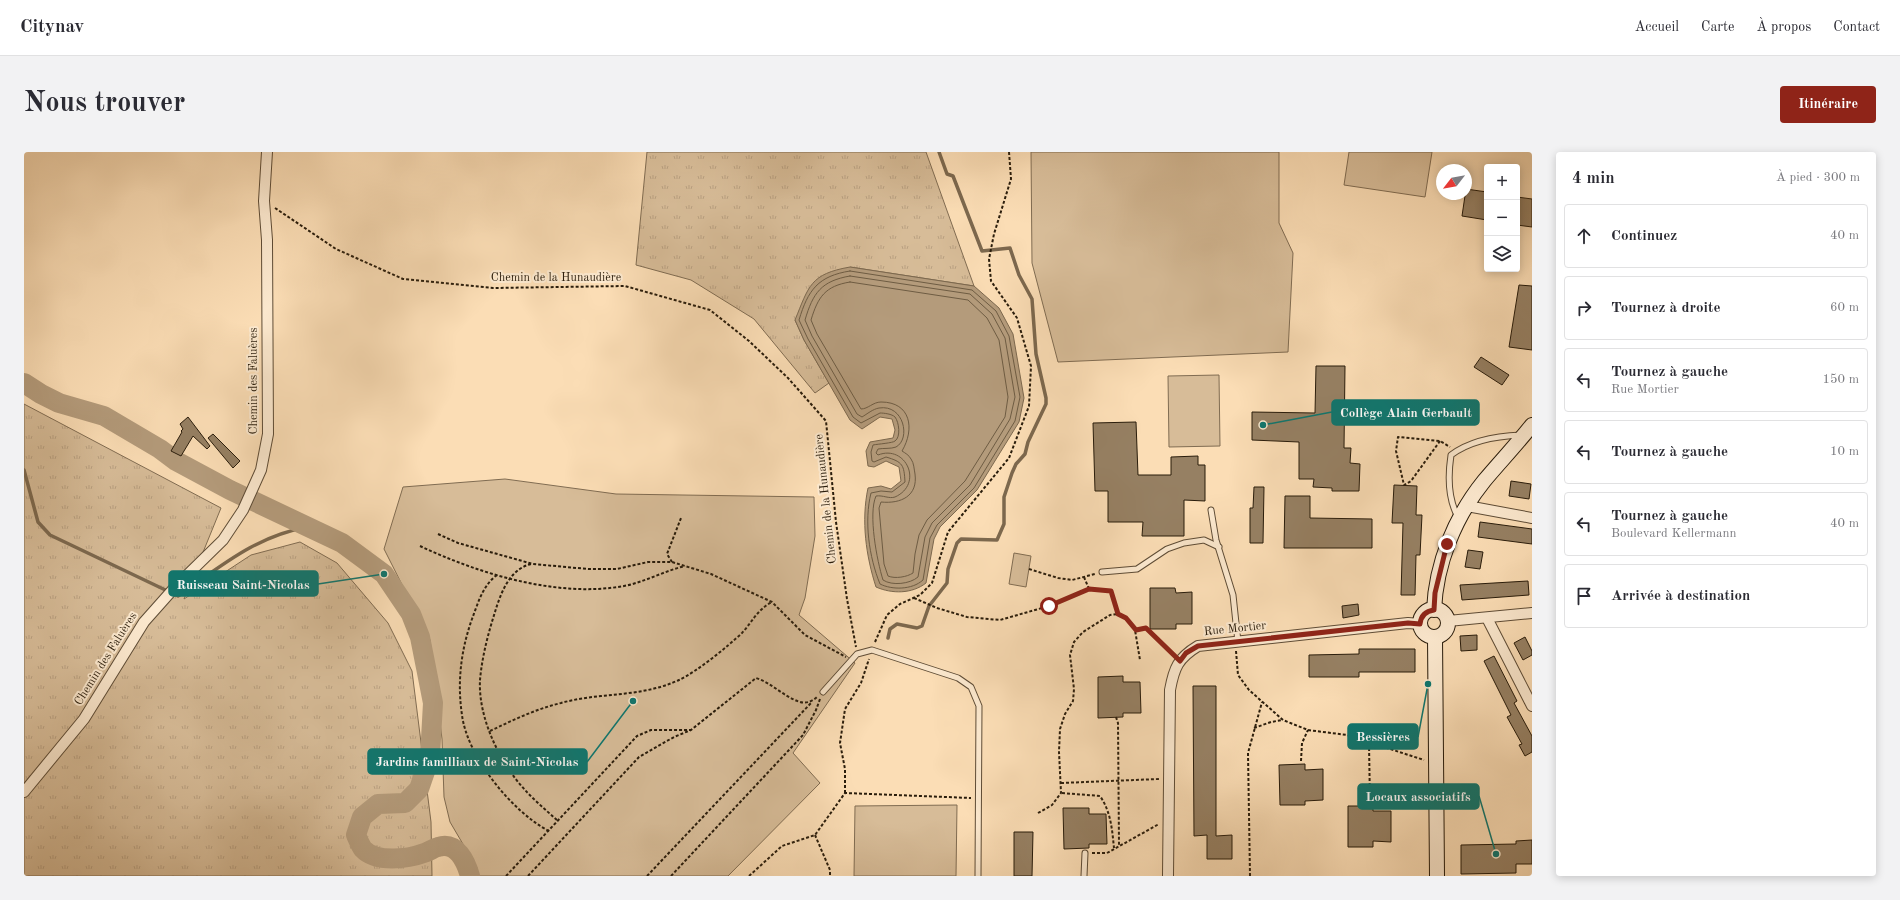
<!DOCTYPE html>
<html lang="fr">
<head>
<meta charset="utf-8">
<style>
  :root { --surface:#fff; --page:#f2f2f3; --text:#2b2b33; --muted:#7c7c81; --line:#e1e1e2; --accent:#8f2418 }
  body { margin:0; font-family:"Old Standard TT",serif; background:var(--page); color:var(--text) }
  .controls { position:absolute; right:12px; top:12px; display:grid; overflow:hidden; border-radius:4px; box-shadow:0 2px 10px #0003 }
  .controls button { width:36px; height:36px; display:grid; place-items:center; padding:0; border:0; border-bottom:1px solid var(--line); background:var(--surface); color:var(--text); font:20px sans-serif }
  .compass { position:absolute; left:1412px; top:12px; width:36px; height:36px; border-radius:50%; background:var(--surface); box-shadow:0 2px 10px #0003; rotate:239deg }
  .stop { position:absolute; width:12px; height:12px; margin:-9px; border:3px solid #8f2418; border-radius:50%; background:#fff }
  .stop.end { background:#8f2418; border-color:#fff; box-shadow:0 1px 4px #0008 }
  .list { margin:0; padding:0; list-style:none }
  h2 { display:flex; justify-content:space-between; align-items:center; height:52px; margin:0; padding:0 16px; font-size:17px }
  h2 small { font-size:13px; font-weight:400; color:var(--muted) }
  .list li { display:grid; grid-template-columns:26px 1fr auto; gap:12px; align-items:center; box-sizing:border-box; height:64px; margin:0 8px 8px; padding:0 8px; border:1px solid var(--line); border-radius:4px }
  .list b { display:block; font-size:15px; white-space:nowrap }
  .list p { margin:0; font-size:13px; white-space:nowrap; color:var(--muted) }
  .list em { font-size:13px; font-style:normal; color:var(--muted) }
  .icon { flex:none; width:22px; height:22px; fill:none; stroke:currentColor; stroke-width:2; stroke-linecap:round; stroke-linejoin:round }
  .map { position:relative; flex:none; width:1508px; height:724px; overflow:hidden; border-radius:4px }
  header { display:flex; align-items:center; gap:24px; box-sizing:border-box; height:56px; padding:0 20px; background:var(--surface); border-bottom:1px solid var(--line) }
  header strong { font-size:19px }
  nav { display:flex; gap:22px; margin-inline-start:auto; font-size:14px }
  .intro { display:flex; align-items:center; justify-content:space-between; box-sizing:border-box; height:96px; padding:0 24px }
  h1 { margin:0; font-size:28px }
  .button { padding:10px 18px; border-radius:4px; background:var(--accent); color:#fff; font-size:14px; font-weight:700 }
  main { display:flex; gap:24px; padding:0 24px }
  aside { flex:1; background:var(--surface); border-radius:4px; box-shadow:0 2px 10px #0003 }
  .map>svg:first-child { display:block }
</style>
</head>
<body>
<header>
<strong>Citynav</strong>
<nav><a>Accueil</a><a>Carte</a><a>À propos</a><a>Contact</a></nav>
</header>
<div class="intro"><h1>Nous trouver</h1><a class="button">Itinéraire</a></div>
<main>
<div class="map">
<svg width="1508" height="724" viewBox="0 0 1508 724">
  <defs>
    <pattern id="grass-tufts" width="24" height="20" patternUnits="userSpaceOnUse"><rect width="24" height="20" fill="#d7bc98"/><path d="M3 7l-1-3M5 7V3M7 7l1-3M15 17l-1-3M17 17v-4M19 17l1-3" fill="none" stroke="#b9a182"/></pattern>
  </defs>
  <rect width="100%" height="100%" fill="#fbddb5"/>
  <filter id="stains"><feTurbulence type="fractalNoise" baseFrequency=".005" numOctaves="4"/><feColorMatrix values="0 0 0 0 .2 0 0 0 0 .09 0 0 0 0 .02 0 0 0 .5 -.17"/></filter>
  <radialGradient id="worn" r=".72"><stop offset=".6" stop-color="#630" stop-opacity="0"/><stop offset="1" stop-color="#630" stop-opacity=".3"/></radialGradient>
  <g fill="url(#grass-tufts)" stroke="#806c52">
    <polygon points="623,0 902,0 950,134 826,115 771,168 780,188 805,231 791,241 730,167 667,128 612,113"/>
    <polygon points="0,252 197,356 160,447 227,403 276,390 313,411 364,471 388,519 407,670 408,724 0,724"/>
  </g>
  <g fill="#d7bc98" stroke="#806c52">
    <polygon points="1007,0 1255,0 1255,71 1269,101 1264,200 1034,210 1008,111"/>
    <polygon points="1325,0 1408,0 1401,45 1320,33"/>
    <polygon points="1195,223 1196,294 1145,295 1144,224"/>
    <polygon points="481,327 592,342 790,345 791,384 781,446 775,463 831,511 769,601 796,631 704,724 453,724 453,716 426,670 420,645 418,587 406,488 360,397 379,335"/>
    <polygon points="990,401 1007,404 1002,435 985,432"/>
    <polygon points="933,653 932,724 830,724 831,654"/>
  </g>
  <path fill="#b49b7b" stroke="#7c684e" d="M 826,115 L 950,134 L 975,156 L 989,182 L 1000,246 L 995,270 L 953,338 L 916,375 L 910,387 L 902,431 C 888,442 868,442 852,435 C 842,404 837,369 844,336 L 857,334 L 867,337 L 877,329 L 875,315 L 862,309 L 850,315 L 844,314 L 842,299 L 846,290 L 869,286 L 871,278 L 868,267 L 856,265 L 838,277 L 826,268 L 780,188 L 771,168 C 785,134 786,122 826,115 Z"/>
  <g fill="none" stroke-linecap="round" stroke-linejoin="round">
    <g stroke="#6e5c43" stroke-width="1">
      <path d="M 826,119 L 948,138 L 972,159 L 985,184 L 996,245 L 991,269 L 950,336 L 913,373 L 906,386 L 899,428 C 888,438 868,438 856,432 C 845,405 840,369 847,341 L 857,339 L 868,340 L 881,330 C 880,313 879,310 862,305 L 850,310 L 848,309 L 847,300 L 849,293 C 854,292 869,291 871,289 C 877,285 875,270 871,265 C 868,262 860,261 856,261 L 837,271 L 829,265 L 784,187 L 775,168 C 784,138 794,124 826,119 Z"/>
      <path d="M 826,124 L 946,142 L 968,162 L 981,186 L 991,245 L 986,267 L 946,333 L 908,371 L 901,385 L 894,425 C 886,432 868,434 859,428 C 853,409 844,362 852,344 C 859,343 865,347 871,345 C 900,332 882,292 854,303 L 852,301 L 854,297 C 859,296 867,297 872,295 C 887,287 880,252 855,256 C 849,257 843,262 838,265 L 833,262 L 788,184 L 781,168 C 789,141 797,129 826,124 Z"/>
      <path d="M 826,130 L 944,148 L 963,166 L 975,188 L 984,245 L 981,265 L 941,329 L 903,368 L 895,383 L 891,402 L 889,421 C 883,425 871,427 864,424 L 860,412 L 855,356 L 857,350 C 877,352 894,344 891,322 C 890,317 890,311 887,307 C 885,303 881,301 878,299 C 891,277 887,250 857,250 C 849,250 844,257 837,257 L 793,182 L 787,168 C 794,145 801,134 826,130 Z"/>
    </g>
    <g stroke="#7c684e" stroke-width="3.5">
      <path d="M 0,318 L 14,370 L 26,383 L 154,444 C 196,415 233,383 285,375"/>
      <polyline points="864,486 866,477 873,472 893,476 898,474 905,454 923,431 924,417 933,391 937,387 973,388 980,372 980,345 988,321 992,312 1001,302 1004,290 1022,252 1022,246 1012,202 1008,147 995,123 986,96 958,99 929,24 923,22 915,0"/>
    </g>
    <path stroke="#b49b7b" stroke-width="20" d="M 0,231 L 17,242 L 35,251 L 80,264 L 136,297 L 152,309 L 206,338 L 318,391 L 360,422 L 387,462 L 396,485 L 409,551 L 406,605 L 395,637 L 381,651 L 354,652 L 338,665 L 332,683 C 334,687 336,693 339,697 C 352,711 384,707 400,701 C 405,700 409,696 414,695 C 433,689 442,710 446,724"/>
  </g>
  <g fill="#968063" stroke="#291c0b">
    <polygon points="1442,37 1463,40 1463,68 1438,64"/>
    <polygon points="1493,45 1508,47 1508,75 1493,73"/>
    <polygon points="1495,133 1508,134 1508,198 1485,195"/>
    <polygon points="1457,205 1485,223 1478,233 1450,215"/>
    <polygon points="1292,214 1321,214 1320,296 1327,296 1326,311 1336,312 1335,339 1308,339 1308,336 1289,335 1290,327 1275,327 1275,290 1228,288 1228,260 1291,261"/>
    <polygon points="164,265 186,294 183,297 169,284 157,304 147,299 158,280 157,279 159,277 156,272"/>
    <polygon points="1112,270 1114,323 1147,323 1147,305 1174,304 1174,313 1181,313 1181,349 1160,348 1160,384 1118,384 1119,370 1084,370 1084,339 1071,339 1069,271"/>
    <polygon points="189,282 216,309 209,316 184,286"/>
    <polygon points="1487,329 1507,332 1505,347 1485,344"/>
    <polygon points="1370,333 1393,334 1392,363 1398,363 1396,403 1392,403 1391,443 1377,443 1379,371 1368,371"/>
    <polygon points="1230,335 1240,335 1239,391 1226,391 1226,356 1229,356"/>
    <polygon points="1261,344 1286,344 1286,366 1348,367 1348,396 1260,396"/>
    <polygon points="1456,370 1508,377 1508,392 1454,385"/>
    <polygon points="1444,398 1459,400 1456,417 1441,415"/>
    <polygon points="1504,429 1505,443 1438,448 1436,433"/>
    <polygon points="1126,436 1151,436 1152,441 1168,440 1168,472 1152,472 1152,477 1126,477"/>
    <polygon points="1334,452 1335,463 1319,466 1318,454"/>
    <polygon points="1453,483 1453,498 1437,499 1436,484"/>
    <polygon points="1501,485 1508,499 1508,503 1499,508 1490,491"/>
    <polygon points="1335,497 1391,497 1391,520 1335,520 1335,525 1285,525 1285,503 1335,502"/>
    <polygon points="1470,504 1493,549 1490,551 1508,584 1508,600 1501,604 1495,593 1498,592 1483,565 1487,563 1460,509"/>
    <polygon points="1099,524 1099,530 1116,530 1117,561 1099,561 1099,565 1074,566 1074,525"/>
    <polygon points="1169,534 1192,534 1192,684 1208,683 1208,707 1183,707 1183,683 1170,684"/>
    <polygon points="1281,612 1281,618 1299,617 1299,648 1281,649 1281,653 1256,653 1255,613"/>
    <polygon points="1324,654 1349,654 1349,659 1367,659 1367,690 1349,689 1349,695 1324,695"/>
    <polygon points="1039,656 1065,656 1065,662 1082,662 1083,692 1065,692 1065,696 1040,697"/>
    <polygon points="990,680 1009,680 1008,724 990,724"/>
    <polygon points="1508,688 1508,712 1492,712 1492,721 1437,722 1437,693 1492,692 1492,689"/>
  </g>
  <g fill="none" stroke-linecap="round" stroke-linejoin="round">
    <defs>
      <g id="lane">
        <polyline points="1187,358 1192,388 1209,443 1214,490"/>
        <path d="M 1434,365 C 1424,347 1424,323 1427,303 C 1447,288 1472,284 1497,283"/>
        <polyline points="1078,420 1113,417 1143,397 1160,391 1180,388 1195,395"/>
        <polyline points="799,540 833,502 848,498 934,526 947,535 955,554 954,724"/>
        <polyline points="1060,724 1061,701"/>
      </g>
      <g id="street">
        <polyline points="1443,354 1508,366"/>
        <polyline points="1463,466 1508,554"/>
        <polyline points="1424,469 1508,461"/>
        <polyline points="0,640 60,567 120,470 152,434 199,388 219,358 237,318 244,282 243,88 240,49 243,0"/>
        <path d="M 1144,724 L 1146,538 C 1150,516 1154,506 1174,494 L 1384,471 L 1396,472"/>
      </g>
      <g id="secondary">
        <circle cx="1410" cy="471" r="14"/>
        <path d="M 1410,458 C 1412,411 1431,365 1460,329 C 1476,310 1493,292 1508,273"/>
        <polyline points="1411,485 1413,724"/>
      </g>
    </defs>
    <use href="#lane" stroke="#5e4c36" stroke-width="7"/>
    <use href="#street" stroke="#5e4c36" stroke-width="12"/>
    <use href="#secondary" stroke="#291c0b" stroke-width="16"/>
    <g stroke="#291c0b" stroke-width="2" stroke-dasharray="3 2" stroke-linecap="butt">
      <polyline points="251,56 312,97 379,127 469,136 601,134 686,158 725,189 764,226 802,269 812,370 823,447 832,495"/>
      <polyline points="1416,289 1387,329 1380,333 1372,299 1374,285 1416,289 1426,295"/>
      <polyline points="414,382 434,391 509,412 564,417 593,417 624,410 648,410 687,422 748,450 781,483 822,505"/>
      <path d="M 396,394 C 456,422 533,446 600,434 C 621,430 640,419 661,414"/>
      <polyline points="648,410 643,402 657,366"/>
      <path d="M 507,412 C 486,417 477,440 471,460 C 464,482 458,505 456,528 C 454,566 476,611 501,638 C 511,649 523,659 534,669"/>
      <polyline points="1005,417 1034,426 1048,428 1071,422"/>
      <path d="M 473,423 C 459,433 454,451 448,467 C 437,498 433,530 438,563 C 443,604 488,660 525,679"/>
      <polyline points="1060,425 1065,437"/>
      <polyline points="890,446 913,456 943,465 976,468 1025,454 1065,437 1087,439 1094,462"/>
      <polyline points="1111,478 1122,476 1149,503"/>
      <polyline points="851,490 863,463 876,452 896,443 908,431 924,380 985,306 1005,254 1007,214 993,166 967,129 965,107 970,82 987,27 985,0"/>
      <polyline points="1212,499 1214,523 1225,538 1259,568 1284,578 1323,583 1400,608"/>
      <polyline points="1092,565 1094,571 1095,693"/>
      <polyline points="1230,576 1247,570 1258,568"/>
      <path d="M 466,579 C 489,568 512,557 537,551 C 576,540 616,546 655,528 C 674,519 703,495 718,481 C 728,470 734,457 748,450"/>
      <polyline points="1345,591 1346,652"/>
      <polyline points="1277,609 1278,591 1284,578"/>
      <polyline points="1037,631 1135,627"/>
      <polyline points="821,641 821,617 816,591 821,557 837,531 845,507"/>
      <path d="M 1038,641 L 1076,644 C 1087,660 1088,677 1090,696"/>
      <polyline points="1014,661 1028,653 1037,641 1035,600 1036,577 1041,562 1049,549 1050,537 1046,503 1050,490 1059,480 1086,463 1094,462 1102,466 1111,478 1116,508"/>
      <polyline points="791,683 806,718 806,724"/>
      <polyline points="1068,701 1083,701 1135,672"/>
      <polyline points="482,724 613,584 627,578 666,578"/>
      <path d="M 504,724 L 615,605 L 650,585 L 667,578 L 732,526 C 748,531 760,545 776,550 C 782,552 789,549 793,545"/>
      <polyline points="623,724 787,551"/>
      <polyline points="647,724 779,583 792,558 796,547"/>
      <polyline points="725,724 758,694 791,683 821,641 947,646"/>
      <polyline points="1226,724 1224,601 1238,550"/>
    </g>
    <use href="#lane" stroke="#fce9cf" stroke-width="5"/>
    <use href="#street" stroke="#fce9cf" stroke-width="10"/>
    <use href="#secondary" stroke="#fce9cf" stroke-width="14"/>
  </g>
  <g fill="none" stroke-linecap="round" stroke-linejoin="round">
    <path stroke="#8f2418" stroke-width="5" d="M 1025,454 L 1065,437 L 1087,439 L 1094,462 L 1102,466 L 1112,478 L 1122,476 L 1156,509 L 1162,501 L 1174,494 L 1384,471 L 1396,472 C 1397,463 1402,459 1410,458 L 1411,441 L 1423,392"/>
  </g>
  <g text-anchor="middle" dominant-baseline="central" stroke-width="4" stroke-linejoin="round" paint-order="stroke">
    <g font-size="12" fill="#291c0b" stroke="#fce9cf">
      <text x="532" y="126">Chemin de la Hunaudière</text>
      <text transform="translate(230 229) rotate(-90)">Chemin des Faluères</text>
      <text transform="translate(802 347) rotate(-96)">Chemin de la Hunaudière</text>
      <text transform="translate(1211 477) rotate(-6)">Rue Mortier</text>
      <text transform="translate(82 507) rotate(-58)">Chemin des Faluères</text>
    </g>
  </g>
  <path fill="none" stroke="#0f766e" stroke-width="1.5" d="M1239 273L1308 260M360 422L294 432M1404 532L1394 585M609 549L563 610M1472 702L1455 644"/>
  <g fill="#0f766e" stroke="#fce9cf" stroke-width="1.5">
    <circle cx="1239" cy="273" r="4"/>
    <circle cx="360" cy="422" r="4"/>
    <circle cx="1404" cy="532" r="4"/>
    <circle cx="609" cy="549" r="4"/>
    <circle cx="1472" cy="702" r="4"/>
  </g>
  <g fill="#0f766e" stroke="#0f766e" stroke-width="1.5">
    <rect x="1308" y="248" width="147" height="25" rx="4"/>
    <rect x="145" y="419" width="149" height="25" rx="4"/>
    <rect x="1324" y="572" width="70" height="25" rx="4"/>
    <rect x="344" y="597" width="219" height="25" rx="4"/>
    <rect x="1334" y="632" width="121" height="25" rx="4"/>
  </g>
  <g font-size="13" text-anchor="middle" font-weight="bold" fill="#fff">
    <text x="1382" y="265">Collège Alain Gerbault</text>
    <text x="219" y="437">Ruisseau Saint-Nicolas</text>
    <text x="1359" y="589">Bessières</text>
    <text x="453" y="614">Jardins familliaux de Saint-Nicolas</text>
    <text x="1394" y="649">Locaux associatifs</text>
  </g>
  <rect width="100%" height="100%" filter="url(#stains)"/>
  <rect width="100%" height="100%" fill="url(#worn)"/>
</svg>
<div class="controls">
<button>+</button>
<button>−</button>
<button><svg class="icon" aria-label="layers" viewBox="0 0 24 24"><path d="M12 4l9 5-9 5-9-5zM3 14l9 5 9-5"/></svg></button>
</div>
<svg class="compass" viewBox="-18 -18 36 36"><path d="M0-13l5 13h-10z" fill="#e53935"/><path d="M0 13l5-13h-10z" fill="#7c7c81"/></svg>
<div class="stop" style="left:1025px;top:454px"></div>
<div class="stop end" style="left:1423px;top:392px"></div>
</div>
<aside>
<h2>4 min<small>À pied · 300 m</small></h2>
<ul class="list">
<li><svg class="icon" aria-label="ahead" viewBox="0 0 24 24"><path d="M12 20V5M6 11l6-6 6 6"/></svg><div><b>Continuez</b></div><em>40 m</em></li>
<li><svg class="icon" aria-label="right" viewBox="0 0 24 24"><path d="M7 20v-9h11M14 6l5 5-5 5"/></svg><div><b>Tournez à droite</b></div><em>60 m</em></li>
<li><svg class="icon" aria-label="left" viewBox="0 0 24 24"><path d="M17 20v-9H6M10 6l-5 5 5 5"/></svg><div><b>Tournez à gauche</b><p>Rue Mortier</p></div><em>150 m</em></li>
<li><svg class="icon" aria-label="left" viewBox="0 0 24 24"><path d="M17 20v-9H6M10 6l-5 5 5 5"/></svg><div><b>Tournez à gauche</b></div><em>10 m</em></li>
<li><svg class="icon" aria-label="left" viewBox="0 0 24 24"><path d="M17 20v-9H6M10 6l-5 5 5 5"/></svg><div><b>Tournez à gauche</b><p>Boulevard Kellermann</p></div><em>40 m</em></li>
<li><svg class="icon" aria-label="arrive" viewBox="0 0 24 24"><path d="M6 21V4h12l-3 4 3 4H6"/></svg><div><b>Arrivée à destination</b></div></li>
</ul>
</aside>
</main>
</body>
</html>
